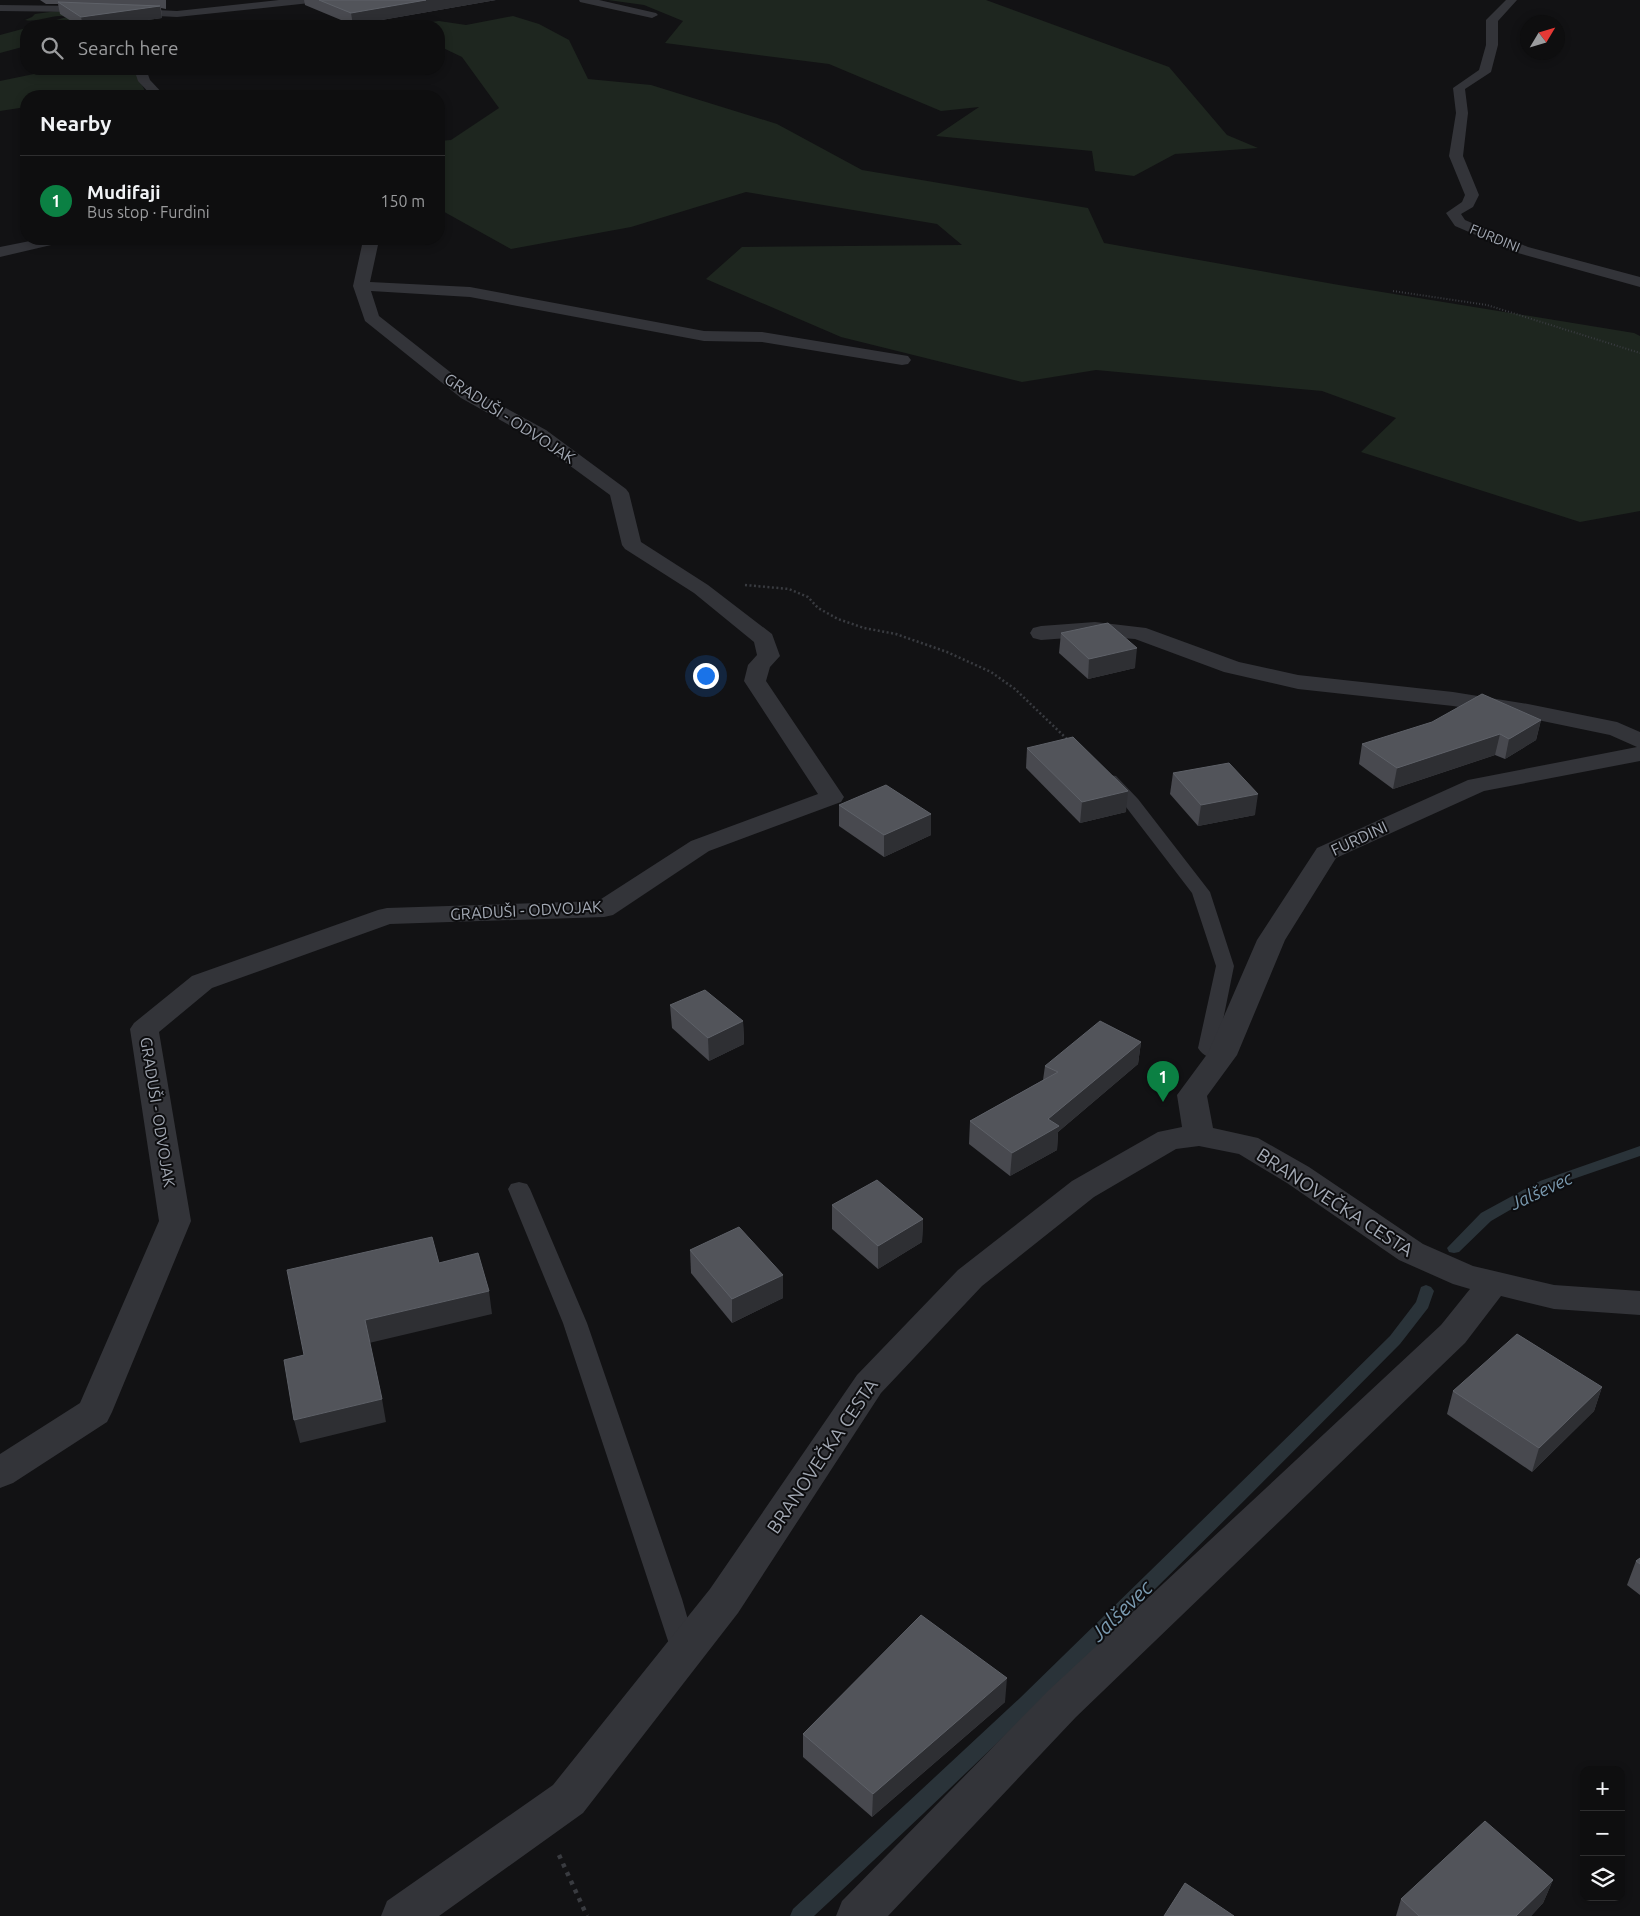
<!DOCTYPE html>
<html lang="en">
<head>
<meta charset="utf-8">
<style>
  :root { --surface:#0e0e0f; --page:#1c1c1d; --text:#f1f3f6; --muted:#9b9c9e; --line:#2e2e2f; --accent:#0b8043 }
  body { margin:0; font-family:Ubuntu,sans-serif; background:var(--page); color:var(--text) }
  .controls { position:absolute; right:15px; bottom:15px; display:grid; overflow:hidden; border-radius:10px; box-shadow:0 2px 8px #0003 }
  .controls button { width:45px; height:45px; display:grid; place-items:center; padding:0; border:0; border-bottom:1px solid var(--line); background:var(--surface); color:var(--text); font:25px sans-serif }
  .compass { position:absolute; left:1520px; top:15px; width:45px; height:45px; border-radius:50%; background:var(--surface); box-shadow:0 2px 8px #0003; rotate:52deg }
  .you { position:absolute; left:705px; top:675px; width:18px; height:18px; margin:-12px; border:4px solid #fff; border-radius:50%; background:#1a73e8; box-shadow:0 0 0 8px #1a73e833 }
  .badge { display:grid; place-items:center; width:32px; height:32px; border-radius:50%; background:var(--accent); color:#fff; font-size:16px; font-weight:700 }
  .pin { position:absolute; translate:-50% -41px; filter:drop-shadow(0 1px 2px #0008) }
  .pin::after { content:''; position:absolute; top:26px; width:18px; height:15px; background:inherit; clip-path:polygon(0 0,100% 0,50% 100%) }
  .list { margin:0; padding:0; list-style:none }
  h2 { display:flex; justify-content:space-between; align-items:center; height:65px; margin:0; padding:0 20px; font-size:21px }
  h2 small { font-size:16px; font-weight:400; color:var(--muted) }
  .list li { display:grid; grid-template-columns:32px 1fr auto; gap:15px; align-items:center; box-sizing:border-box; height:90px; padding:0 20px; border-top:1px solid var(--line) }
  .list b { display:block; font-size:19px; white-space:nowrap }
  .list p { margin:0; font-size:16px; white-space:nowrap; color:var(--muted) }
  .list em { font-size:16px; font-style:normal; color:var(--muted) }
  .icon { flex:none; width:28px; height:28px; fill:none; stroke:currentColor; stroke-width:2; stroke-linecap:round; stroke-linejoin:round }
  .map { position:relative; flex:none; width:1640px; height:1916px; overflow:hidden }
  .search { position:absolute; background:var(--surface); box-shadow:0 2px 8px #0003; left:20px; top:20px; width:425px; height:55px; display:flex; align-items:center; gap:12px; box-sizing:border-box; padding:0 18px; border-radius:20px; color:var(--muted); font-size:19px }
  .panel { position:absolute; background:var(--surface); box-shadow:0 2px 8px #0003; left:20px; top:90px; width:425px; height:155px; border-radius:20px }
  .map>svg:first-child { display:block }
</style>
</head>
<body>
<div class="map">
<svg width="1640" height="1916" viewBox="0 0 1640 1916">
  <rect width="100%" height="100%" fill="#121214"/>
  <g fill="#1e261f">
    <polygon points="608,0 986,0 1169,67 1227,135 1258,148 1175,154 1134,176 1095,171 1092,151 936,136 979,107 941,111 829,64 665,43 683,21 644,5"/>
    <path d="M 64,10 L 88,18 L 70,21 L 65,26 L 34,26 L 67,17 C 53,13 40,23 25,20 L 32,17 L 35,14 Z"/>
    <polygon points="513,16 539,24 569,40 588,79 651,85 777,124 862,170 1088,208 1104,243 1339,285 1634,333 1640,336 1640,511 1580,522 1361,452 1396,418 1322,391 1096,370 1022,382 841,337 706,279 742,247 962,245 937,224 746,192 631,227 511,249 439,209 439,141 451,140 499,108 462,57 439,46 439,26 398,26 439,21 466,25"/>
    <polygon points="26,28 26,46 0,53 0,35"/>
    <polygon points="58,69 134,69 146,93 150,96 26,96 26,107 0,111 0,81"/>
  </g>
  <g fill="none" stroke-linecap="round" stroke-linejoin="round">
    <g fill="#2a3339" fill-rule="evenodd">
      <polygon points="1640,1146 1640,1156 1550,1187 1491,1221 1459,1252 1454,1253 1449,1252 1447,1248 1481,1213 1540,1181"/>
      <path d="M 1426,1285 L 1431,1287 L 1434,1291 L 1428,1308 L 1400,1344 C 1208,1538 1015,1730 814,1916 L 790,1916 L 793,1909 L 1020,1698 L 1316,1409 L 1390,1336 L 1416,1302 L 1421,1287 Z"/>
    </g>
    <polyline stroke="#393b40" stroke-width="2" stroke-dasharray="1 2" stroke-linecap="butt" points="1393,291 1487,305 1640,353"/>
    <polyline stroke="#393b40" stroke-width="2.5" stroke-dasharray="2 2.5" stroke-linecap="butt" points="745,585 789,589 808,597 818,608 838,619 864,628 896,634 947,652 991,672 1015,689 1068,740"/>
    <polyline stroke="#393b40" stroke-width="4.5" stroke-dasharray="4 5.5" stroke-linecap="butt" points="559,1855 587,1916"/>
    <g fill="#333439" fill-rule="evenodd">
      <path d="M 1110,775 L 1116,776 L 1138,799 L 1210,892 L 1234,966 L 1218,1045 L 1229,1051 L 1232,1055 L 1229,1059 C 1218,1062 1204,1058 1198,1048 L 1216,966 L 1192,893 L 1126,807 L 1104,784 L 1102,780 L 1104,776 Z"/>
      <polygon points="519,1182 527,1184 530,1189 587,1323 682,1599 697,1651 694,1659 684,1663 674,1659 563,1323 508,1189 511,1184"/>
    </g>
    <g fill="#333439" fill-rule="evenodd">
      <polygon points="279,0 315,0 310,3 177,17 78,12 0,11 0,5 78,6 177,11"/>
      <polygon points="579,0 599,0 656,13 658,15 652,18 580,2"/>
      <polygon points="1506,0 1517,0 1498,21 1498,45 1491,72 1465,89 1468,113 1463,156 1479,195 1473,207 1461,214 1465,220 1528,247 1640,277 1640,287 1518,253 1455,226 1446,213 1462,202 1465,195 1449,156 1456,113 1453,88 1479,70 1486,45 1486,20"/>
      <polygon points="134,69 146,69 150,80 165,96 152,96 138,81"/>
      <polygon points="40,239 67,239 64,242 0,257 0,247"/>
      <polygon points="357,239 373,239 378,245 370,282 470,287 704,331 762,332 908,356 911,360 908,364 902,365 762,342 704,341 470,297 371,291 379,316 473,390 546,430 626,489 629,493 641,542 708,585 772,634 780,656 770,667 766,681 844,797 841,802 709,851 613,915 604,917 390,924 212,988 159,1032 191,1221 112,1412 107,1422 13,1483 0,1488 0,1454 80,1403 159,1221 130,1029 134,1023 192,976 378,910 387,908 598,901 691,841 818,794 744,681 748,665 757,655 754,642 694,593 625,549 622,545 610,495 532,438 461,398 365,321 353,286 362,245"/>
      <polygon points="1095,622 1146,628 1239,662 1298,675 1453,692 1528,704 1617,722 1640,732 1640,761 1484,791 1336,858 1285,940 1237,1055 1207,1096 1213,1128 1258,1138 1309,1167 1423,1244 1473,1266 1554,1285 1640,1291 1640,1315 1554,1309 1501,1296 1465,1343 1076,1717 888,1916 836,1916 842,1901 1048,1691 1441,1325 1470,1289 1453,1284 1399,1260 1287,1183 1239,1154 1199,1146 1176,1149 1094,1197 982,1286 881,1393 738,1613 583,1813 439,1916 381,1916 387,1901 553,1785 710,1589 857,1375 958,1270 1072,1181 1158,1132 1182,1127 1177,1095 1208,1053 1257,940 1317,848 1468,780 1637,747 1610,735 1528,718 1453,706 1298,689 1224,672 1135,639 1095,636 1041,640 1033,638 1030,633 1033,628 1041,626"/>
    </g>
  </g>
  <g fill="#48494f">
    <polygon points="40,0 166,0 166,9 161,8 162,18 103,26 79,26 60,14 58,4 46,4"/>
    <polygon points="304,0 496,0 353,25 305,5"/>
    <polygon points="1061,633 1135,668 1088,679 1059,653"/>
    <polygon points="1541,720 1536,740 1505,759 1495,755 1393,789 1359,764 1362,744"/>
    <polygon points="1027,748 1126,812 1080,823 1026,768"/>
    <polygon points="1173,773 1255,815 1198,826 1170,794"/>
    <polygon points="839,805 931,814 931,835 884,857 839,826"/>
    <polygon points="670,1005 743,1021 744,1044 709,1061 672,1028"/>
    <polygon points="1141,1042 1138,1064 1058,1132 1057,1150 1010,1176 969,1144 970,1121 1043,1080 1045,1066"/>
    <polygon points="832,1205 923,1219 922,1242 878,1269 832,1229"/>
    <polygon points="690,1250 783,1298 732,1323 691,1273"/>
    <polygon points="1602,1387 1594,1411 1532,1472 1447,1414 1453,1391"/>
    <polygon points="1640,1558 1640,1595 1627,1585 1636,1561"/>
    <polygon points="1005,1702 872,1817 803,1757 803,1734"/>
    <polygon points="1553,1880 1543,1903 1531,1916 1396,1916 1401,1899"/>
  </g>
  <g fill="#2e2f33">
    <polygon points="426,0 496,0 353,25 351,13"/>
    <polygon points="160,6 162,18 103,26 83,26 81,17"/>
    <polygon points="1137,648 1135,668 1088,679 1089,659"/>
    <polygon points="1541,720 1536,740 1505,759 1509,739"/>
    <polygon points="1500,734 1495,755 1393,789 1397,768"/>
    <polygon points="1128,791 1126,812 1080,823 1082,802"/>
    <polygon points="1258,794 1255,815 1198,826 1201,805"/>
    <polygon points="931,814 931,835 884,857 884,835"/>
    <polygon points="743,1021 744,1044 709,1061 708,1038"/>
    <polygon points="1141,1042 1138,1064 1058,1132 1057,1150 1010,1176 1012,1153 1048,1119"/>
    <polygon points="923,1219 922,1242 878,1269 878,1246"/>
    <polygon points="783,1275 783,1298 732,1323 732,1299"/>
    <polygon points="489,1291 492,1314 369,1343 365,1320"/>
    <polygon points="1602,1387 1594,1411 1532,1472 1539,1448"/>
    <polygon points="382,1399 386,1422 300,1443 294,1420"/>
    <polygon points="1007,1678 1005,1702 872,1817 873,1794"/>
    <polygon points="1553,1880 1543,1903 1531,1916 1516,1916"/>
  </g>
  <g fill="#52545a" stroke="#5e6168">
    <polygon points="319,0 426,0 351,13"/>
    <polygon points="58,2 160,6 81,17"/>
    <polygon points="1108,623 1137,648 1089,659 1061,633"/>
    <polygon points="1482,694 1541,720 1509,739 1500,734 1397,768 1362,744 1432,722"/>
    <polygon points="1073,737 1128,791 1082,802 1027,748"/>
    <polygon points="1229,763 1258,794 1201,805 1173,773"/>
    <polygon points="886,785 931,814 884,835 839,805"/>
    <polygon points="705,990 743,1021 708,1038 670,1005"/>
    <polygon points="1100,1021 1141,1042 1048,1119 1059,1126 1012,1153 970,1121 1058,1072 1045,1066"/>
    <polygon points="877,1180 923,1219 878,1246 832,1205"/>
    <polygon points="739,1227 783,1275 732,1299 690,1250"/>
    <polygon points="432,1237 439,1263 478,1253 489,1291 365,1320 382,1399 294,1420 284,1360 304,1355 287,1270"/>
    <polygon points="1517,1334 1602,1387 1539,1448 1453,1391"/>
    <polygon points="1640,1558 1640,1564 1636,1561"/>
    <polygon points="921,1615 1007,1678 873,1794 803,1734"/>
    <polygon points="1485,1821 1553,1880 1516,1916 1419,1916 1401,1899"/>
    <polygon points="1185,1883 1234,1916 1164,1916"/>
  </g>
  <g text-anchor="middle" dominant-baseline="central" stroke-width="4" stroke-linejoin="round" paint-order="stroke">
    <g font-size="14" fill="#a3a9b4" stroke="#0d0d0f">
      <text transform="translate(1495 238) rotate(22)">FURDINI</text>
    </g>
    <g font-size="16" fill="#a3a9b4" stroke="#0d0d0f">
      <text transform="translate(510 418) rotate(33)">GRADUŠI - ODVOJAK</text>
      <text transform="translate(1359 838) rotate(-25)">FURDINI</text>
      <text transform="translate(526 910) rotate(-3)">GRADUŠI - ODVOJAK</text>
      <text transform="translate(158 1112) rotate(81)">GRADUŠI - ODVOJAK</text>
    </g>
    <g font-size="18" font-style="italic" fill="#7a9ab0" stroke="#0d0d0f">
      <text transform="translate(1541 1190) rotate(-25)">Jalševec</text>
    </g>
    <g font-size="19" fill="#a3a9b4" stroke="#0d0d0f">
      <text transform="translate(1335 1202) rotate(33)">BRANOVEČKA CESTA</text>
      <text transform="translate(822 1456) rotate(-56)">BRANOVEČKA CESTA</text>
    </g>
    <g font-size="21" font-style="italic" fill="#7a9ab0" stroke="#0d0d0f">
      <text transform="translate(1121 1610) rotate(-44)">Jalševec</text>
    </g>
  </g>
</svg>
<div class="controls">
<button>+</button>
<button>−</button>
<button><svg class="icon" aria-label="layers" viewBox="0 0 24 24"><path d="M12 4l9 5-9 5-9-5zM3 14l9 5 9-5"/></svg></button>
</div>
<svg class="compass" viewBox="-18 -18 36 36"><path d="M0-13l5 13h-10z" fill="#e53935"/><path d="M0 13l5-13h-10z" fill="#9b9c9e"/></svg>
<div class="you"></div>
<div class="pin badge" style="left:1163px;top:1102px">1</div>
<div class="search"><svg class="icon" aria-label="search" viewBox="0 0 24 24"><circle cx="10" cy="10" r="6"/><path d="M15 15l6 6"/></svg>Search here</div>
<section class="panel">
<h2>Nearby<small></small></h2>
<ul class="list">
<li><span class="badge">1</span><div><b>Mudifaji</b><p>Bus stop · Furdini</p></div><em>150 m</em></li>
</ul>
</section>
</div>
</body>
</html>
